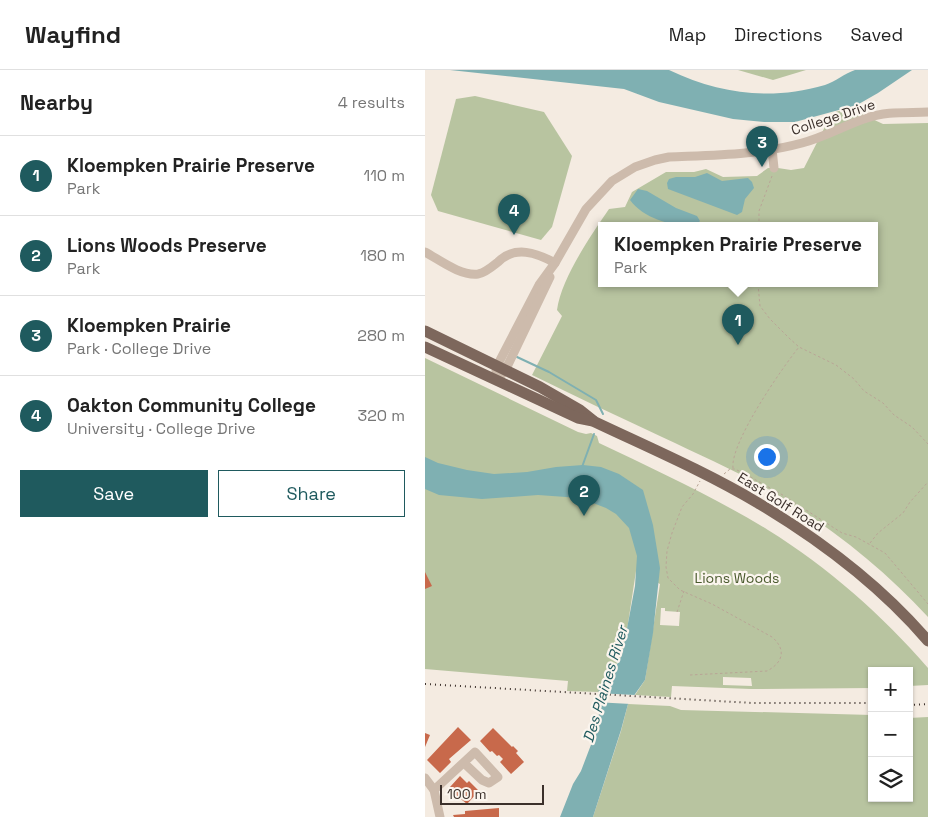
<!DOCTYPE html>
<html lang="en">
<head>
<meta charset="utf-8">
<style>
  :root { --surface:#fff; --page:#f2f2f2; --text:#222; --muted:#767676; --line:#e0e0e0; --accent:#1f5a5e }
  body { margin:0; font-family:"Space Grotesk",sans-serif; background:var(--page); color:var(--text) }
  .controls { position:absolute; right:15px; bottom:15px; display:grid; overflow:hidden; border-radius:0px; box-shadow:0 1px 4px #0004 }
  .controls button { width:45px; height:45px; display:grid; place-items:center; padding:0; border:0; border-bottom:1px solid var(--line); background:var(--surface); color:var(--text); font:25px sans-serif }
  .scale { position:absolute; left:15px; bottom:12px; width:104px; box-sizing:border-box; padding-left:5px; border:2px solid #3b302b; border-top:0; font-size:14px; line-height:18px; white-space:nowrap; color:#3b302b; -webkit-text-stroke:4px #fbf5ee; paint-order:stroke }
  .you { position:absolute; left:341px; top:386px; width:18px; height:18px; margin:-12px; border:4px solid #fff; border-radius:50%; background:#1a73e8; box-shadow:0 0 0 8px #1a73e833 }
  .badge { display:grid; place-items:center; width:32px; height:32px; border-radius:50%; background:var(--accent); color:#fff; font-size:16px; font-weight:700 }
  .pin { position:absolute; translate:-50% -41px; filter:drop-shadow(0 1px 2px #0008) }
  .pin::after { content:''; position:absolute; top:26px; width:18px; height:15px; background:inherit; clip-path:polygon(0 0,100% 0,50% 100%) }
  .popup { position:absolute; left:173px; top:152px; width:280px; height:65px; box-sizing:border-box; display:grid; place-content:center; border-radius:0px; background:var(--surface); filter:drop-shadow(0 1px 4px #0005); font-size:16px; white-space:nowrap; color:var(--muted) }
  .popup b { font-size:19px; color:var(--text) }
  .popup::after { content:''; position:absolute; left:50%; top:100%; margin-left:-10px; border:10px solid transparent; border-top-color:var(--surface) }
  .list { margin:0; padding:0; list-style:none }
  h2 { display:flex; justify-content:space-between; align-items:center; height:65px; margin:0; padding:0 20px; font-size:21px }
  h2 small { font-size:16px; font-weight:400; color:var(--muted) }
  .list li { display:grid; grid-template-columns:32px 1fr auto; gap:15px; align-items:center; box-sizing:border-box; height:80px; padding:0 20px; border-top:1px solid var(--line) }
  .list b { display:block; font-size:19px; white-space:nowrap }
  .list p { margin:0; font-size:16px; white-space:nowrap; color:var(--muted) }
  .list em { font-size:16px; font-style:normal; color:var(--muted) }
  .actions { display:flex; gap:10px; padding:15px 20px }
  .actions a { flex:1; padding:11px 0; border:1px solid var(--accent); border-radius:0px; text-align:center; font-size:18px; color:var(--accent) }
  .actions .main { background:var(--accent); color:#fff }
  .icon { flex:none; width:28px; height:28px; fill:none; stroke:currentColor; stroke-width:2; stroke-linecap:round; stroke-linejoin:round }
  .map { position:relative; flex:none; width:503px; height:747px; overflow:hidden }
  header { display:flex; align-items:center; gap:30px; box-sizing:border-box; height:70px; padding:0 25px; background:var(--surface); border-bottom:1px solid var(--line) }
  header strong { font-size:24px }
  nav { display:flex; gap:28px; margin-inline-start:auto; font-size:18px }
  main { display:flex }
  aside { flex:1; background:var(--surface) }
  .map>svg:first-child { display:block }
</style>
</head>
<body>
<header>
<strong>Wayfind</strong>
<nav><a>Map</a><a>Directions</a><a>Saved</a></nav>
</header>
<main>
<aside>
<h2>Nearby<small>4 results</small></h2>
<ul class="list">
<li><span class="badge">1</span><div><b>Kloempken Prairie Preserve</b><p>Park</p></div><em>110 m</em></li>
<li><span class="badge">2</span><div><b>Lions Woods Preserve</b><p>Park</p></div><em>180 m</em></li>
<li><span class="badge">3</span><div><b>Kloempken Prairie</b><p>Park · College Drive</p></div><em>280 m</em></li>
<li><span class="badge">4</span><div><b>Oakton Community College</b><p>University · College Drive</p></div><em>320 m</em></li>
</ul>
<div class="actions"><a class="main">Save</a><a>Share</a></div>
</aside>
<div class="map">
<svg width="503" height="747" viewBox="0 0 503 747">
  <rect width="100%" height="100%" fill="#f4ebe1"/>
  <g fill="#b8c4a0" fill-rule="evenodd">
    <polygon points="313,0 381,0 348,10"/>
    <polygon points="50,26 119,42 147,86 127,157 116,170 13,141 6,125 31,29"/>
    <path d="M 424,38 L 458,54 L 503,53 L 503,547 C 457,497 402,454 343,419 C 309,400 273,384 237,367 C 194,347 150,326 107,305 L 137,246 L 132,240 C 136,209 166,165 184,139 L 200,137 L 207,122 L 241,102 L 269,102 L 281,99 L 298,107 L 332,106 L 343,98 L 353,98 L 366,100 L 379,98 L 407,43 ZM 177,156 L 449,156 L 449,214 L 177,214 Z"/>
    <path d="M 0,288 L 153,362 L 161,364 L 166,363 L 172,366 L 174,373 C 231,400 289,427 343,460 C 403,497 457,545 503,598 L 503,615 L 484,616 L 484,601 L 447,601 L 447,618 L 326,619 L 247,616 L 246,627 L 210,625 L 220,610 L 235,514 L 211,501 L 202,560 L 197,585 L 174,622 L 142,621 L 143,611 L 0,599 ZM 236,538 L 240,538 L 240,541 L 255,542 L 254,556 L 235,555 ZM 298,607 L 326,608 L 327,616 L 298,615 Z"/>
    <polygon points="203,634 245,636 256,640 447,645 447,728 484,728 484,648 503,647 503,747 168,747 196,661"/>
  </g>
  <g fill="#7fb0b2">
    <path d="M 25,0 L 244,0 C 295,24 345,31 400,15 C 410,12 420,3 430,0 C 441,0 474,0 487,0 L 453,23 L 432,35 L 370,52 L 339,52 L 308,49 L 234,32 L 199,19 Z"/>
    <polygon points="282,103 297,111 323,108 327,112 329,118 320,129 317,142 312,145 243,119 242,113 244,109 251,107 270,107"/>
    <path d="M 213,119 L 222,121 L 251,138 L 272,146 L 275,151 L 270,156 L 267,156 C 246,156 218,148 205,130 Z"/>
    <polygon points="0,387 13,393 42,400 69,404 102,402 131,397 158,395 176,397 194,404 218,420 228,455 235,498 228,563 220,610 203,634 196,660 168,747 135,747 148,714 156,701 172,659 174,643 171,632 174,619 188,602 197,585 210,516 212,486 204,458 191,444 181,438 155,428 113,425 57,429 14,425 0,419"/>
  </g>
  <polygon fill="#f4ebe1" points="171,623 210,625 213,625 206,634 169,632"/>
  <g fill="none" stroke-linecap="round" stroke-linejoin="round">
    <g stroke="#7fb0b2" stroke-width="2">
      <polyline points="92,287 124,302 171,330 178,344"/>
      <polyline points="157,397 169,364"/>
    </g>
  </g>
  <g fill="#c8694b">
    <polygon points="0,502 7,516 0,519"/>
    <polygon points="33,657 46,670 24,689 26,692 15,703 2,690"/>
    <polygon points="68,658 87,677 88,676 93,681 91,683 99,692 86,704 75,692 78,689 74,685 72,686 67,681 65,682 55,671"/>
    <polygon points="0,663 5,665 0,677"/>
    <polygon points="35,706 42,713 44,711 54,721 42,734 26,721 28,720 25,717"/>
    <polygon points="74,738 74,747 29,747 28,745 40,744 40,741"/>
  </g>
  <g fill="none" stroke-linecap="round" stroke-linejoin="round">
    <g stroke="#b9a596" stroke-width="1" stroke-dasharray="2.5 2.5" stroke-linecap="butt">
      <polyline points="334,156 334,141 347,106"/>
      <polyline points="333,214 335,236 345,249 364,268 374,277 411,295 429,309 439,321 458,333 469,345 487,357 503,374"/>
      <path d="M 308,398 C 305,373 357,298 374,277"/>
      <polyline points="299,404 305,399 310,399 320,404 356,424 417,463 431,467 460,483 503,534"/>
      <polyline points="445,473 453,463 478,443 485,432 503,412"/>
      <polyline points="252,542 259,521"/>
      <path d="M 265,605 L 342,601 C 359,592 361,579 347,567 L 287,534 L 255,520 L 243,508 L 241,497 L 242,481 L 247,463 L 257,437 L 268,424 L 275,411"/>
    </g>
    <g stroke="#cdbbac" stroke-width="9">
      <polyline points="347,79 349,98"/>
      <path d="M 0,182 C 15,190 35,206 53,204 C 60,203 68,196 73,192 C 90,175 112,183 130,193"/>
      <path d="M 71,301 L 72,296 L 114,215 L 130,193 L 161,139 L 187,111 L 210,97 L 230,90 L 244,87 C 290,85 333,85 377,73 C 400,67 420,55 442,48 C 461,41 483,43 503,42"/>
      <polyline points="76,305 80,301 125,207"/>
      <polyline points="0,708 9,720 15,747"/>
      <polyline points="9,720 50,682 73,707 64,713 57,710 39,693"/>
    </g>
    <g stroke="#7d675c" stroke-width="11">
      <path d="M 0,261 L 115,317 L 155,340 L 170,352 C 225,378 281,402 333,433 C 395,470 456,516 503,571"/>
      <polyline points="0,277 153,348 168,351"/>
    </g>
    <g stroke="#3b302b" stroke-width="2" stroke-dasharray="1 4" stroke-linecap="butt">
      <polyline points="0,614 327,633 447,633"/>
      <polyline points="484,635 503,634"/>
    </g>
  </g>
  <g text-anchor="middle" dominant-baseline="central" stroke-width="4.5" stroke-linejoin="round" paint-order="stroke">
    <g font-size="14" fill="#3b302b" stroke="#fbf5ee">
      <text transform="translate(408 47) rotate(-18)">College Drive</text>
      <text transform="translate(356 432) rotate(32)">East Golf Road</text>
    </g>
    <g font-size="14" fill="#4a5a2e" stroke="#fbf5ee">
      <text x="312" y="508">Lions Woods</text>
    </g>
    <g font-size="15" font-style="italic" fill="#1f5a5e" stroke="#fbf5ee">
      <text transform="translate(180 614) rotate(-73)">Des Plaines River</text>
    </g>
  </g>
</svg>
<div class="controls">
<button>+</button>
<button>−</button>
<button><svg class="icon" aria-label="layers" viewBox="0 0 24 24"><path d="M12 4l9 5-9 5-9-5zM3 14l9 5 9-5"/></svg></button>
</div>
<div class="scale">100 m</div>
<div class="you"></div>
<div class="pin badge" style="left:313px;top:275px">1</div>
<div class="popup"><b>Kloempken Prairie Preserve</b>Park</div>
<div class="pin badge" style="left:159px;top:446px">2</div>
<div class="pin badge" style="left:337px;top:97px">3</div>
<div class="pin badge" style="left:89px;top:165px">4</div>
</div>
</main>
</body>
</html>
